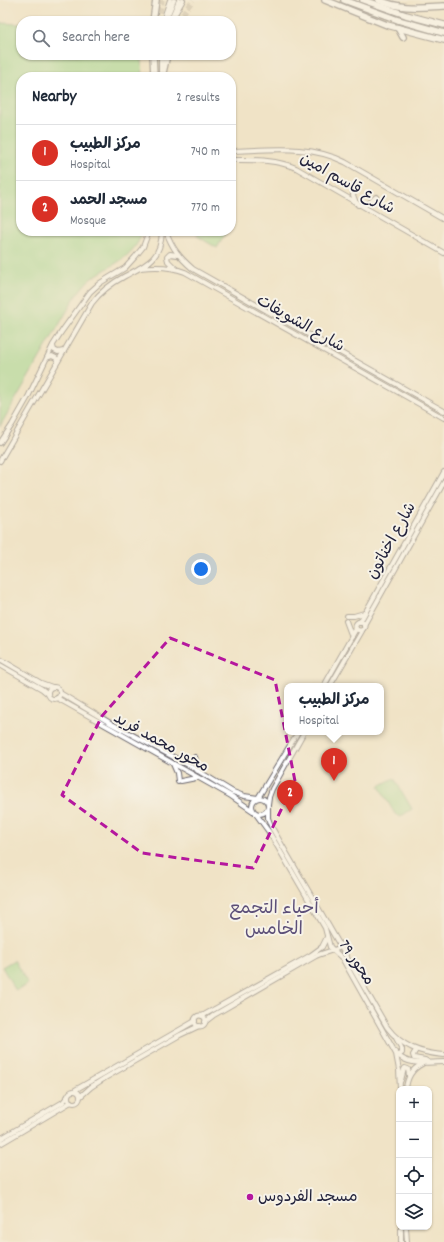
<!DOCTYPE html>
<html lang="en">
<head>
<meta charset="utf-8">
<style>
  :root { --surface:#fff; --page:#f6f6f7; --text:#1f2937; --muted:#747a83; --line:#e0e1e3; --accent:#d93025 }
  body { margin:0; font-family:Dekko,"Playpen Sans Arabic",sans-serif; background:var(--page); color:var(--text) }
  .controls { position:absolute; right:12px; bottom:12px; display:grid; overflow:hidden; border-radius:8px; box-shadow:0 1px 3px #0004 }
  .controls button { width:36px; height:36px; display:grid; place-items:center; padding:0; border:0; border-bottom:1px solid var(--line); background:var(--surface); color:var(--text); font:20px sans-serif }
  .you { position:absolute; left:201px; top:569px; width:14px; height:14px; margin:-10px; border:3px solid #fff; border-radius:50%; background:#1a73e8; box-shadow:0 0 0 6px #1a73e833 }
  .badge { display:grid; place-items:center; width:26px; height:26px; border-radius:50%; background:var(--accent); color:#fff; font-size:13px; font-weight:700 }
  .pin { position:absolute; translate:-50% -33px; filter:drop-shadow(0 1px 2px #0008) }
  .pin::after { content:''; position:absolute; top:21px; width:14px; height:12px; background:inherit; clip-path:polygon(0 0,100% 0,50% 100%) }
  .popup { position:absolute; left:284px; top:683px; width:100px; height:52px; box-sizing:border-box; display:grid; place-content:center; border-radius:8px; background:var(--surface); filter:drop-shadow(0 1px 3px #0005); font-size:13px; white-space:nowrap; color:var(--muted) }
  .popup b { font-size:15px; color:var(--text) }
  .popup::after { content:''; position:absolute; left:50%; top:100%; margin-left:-8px; border:8px solid transparent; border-top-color:var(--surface) }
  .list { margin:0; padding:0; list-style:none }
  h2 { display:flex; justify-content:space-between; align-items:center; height:52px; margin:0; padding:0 16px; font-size:17px }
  h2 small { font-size:13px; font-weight:400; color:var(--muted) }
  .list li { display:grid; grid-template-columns:26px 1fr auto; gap:12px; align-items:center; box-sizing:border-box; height:56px; padding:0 16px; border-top:1px solid var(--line) }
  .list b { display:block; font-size:15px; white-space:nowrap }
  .list p { margin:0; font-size:13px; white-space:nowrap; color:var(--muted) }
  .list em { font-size:13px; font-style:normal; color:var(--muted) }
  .icon { flex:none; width:22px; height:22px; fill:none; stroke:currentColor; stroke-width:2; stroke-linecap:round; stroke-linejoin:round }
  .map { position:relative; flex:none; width:444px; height:1242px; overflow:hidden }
  .search { position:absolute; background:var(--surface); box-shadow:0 1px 3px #0004; left:16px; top:16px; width:220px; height:44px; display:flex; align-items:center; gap:10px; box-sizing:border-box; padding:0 14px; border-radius:16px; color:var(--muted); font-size:15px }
  .panel { position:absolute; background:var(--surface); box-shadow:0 1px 3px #0004; left:16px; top:72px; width:220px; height:164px; border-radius:16px }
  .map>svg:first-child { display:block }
</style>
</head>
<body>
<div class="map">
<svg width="444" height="1242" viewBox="0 0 444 1242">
  <rect width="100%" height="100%" fill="#f7f3e8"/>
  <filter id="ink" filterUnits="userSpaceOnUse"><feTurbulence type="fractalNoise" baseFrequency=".025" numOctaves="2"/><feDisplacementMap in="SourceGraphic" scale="8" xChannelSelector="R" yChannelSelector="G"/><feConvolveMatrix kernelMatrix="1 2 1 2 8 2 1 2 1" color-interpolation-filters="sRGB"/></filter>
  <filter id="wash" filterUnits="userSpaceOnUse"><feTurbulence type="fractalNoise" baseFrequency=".012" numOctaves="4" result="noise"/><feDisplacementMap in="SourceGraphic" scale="16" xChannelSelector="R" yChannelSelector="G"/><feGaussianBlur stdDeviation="0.9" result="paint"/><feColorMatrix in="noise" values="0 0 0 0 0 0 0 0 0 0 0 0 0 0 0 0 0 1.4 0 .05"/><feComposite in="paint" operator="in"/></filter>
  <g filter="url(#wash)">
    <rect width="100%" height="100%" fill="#f0e3c6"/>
    <g fill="#97d58a" stroke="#5c7c62">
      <path d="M 0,23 L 21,24 L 21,55 L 139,55 L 142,59 L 143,77 L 21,77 L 21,231 L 143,231 C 133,260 111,264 89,280 C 85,284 81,289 77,294 L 0,426 Z"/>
      <polygon points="200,231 227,231 217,248 197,236"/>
      <polygon points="394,778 412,809 400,817 395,814 379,786"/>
      <polygon points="14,960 28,984 16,991 2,967"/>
    </g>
  </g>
  <g filter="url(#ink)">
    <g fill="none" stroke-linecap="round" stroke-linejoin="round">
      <g stroke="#c7bcaa" stroke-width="5.5" stroke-dasharray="5.5 3" stroke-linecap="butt">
        <polyline points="158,21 162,0"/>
        <polyline points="178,21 186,9 193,0"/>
      </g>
      <defs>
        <g id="major">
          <polyline points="163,21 170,0"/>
          <polyline points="165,21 174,0"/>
          <polyline points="170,21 179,0"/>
          <polyline points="171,21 183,0"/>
          <polyline points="161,77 161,55"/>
          <path d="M 231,151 C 269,150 310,144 345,162 L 444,219"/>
          <path d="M 231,160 C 254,160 275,159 296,168 L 444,253"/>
          <polyline points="354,186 353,195 356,203"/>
          <polyline points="358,205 368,204 376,197"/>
          <path d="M 166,231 C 172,248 179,257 193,269 L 444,411"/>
          <path d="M 140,268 C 156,266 170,266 185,272 L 444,418"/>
          <polyline points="176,269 168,261 167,257 170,254 177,255"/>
          <polyline points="53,346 54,350 58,352 64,351"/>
          <polyline points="47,358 52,356 56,358 58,361"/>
          <polyline points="0,443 12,425 28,397 53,345 62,331 90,292 100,283 125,268 135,257 143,247 149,231"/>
          <path d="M 0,461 L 92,303 C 101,291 112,283 125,276 C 148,264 161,259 162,231"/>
          <polyline points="347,616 354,616 364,613"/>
          <polyline points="346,621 352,637"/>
          <circle cx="360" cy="626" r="4.5"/>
          <polyline points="360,622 444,472"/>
          <polyline points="364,625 444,482"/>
          <polyline points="0,659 41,683 52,687"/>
          <polyline points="0,665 42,689 48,694"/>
          <polyline points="324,686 356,629"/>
          <polyline points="330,686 362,631"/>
          <circle cx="54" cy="693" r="6"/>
          <polyline points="60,693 112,724 190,766 233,792 244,796 258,798"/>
          <polyline points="57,698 231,796 253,811"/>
          <polyline points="195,757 198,771"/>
          <polyline points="173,764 177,773 178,781"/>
          <polyline points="181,781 196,778"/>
          <circle cx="260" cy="806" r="8"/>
          <polyline points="258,798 298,732"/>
          <polyline points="268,804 269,797 272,789 304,732"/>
          <path d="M 268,809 L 268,818 L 271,826 L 387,1027 C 402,1047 420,1053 444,1055"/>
          <polyline points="256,814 269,832 325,928 330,947 342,958 396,1054 399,1070 400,1089"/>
          <circle cx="200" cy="1021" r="5.5"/>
          <polyline points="202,1016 311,955 322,947 327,937"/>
          <path d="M 205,1022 L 214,1015 L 316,956 C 325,952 333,951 341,947"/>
          <polyline points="396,1038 402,1049 402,1053 398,1056"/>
          <polyline points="416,1050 413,1055 414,1058 425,1060 428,1062"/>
          <path d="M 397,1054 C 409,1067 428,1062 444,1062"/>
          <path d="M 400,1082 C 403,1078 402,1071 405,1068 L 408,1069 L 409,1076"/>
          <path d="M 406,1089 C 407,1077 412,1069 422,1064"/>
          <polyline points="75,1090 195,1021"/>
          <circle cx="74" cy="1097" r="6"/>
          <polyline points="81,1096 91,1087 105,1078 180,1035 199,1026"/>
          <polyline points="0,1139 63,1102 68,1096"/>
          <polyline points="0,1144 71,1102"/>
          <polyline points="401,1227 401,1242"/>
          <polyline points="406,1227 407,1242"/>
        </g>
        <g id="highway">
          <polyline points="325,0 387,25 444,40"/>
          <polyline points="344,0 398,20 444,33"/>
          <polyline points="363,0 406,15 444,25"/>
          <path d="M 379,0 C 401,10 421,7 444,6"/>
          <polyline points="153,21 156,0"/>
          <polyline points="398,28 403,37"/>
          <polyline points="153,55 154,77"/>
          <polyline points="162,77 167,55"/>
        </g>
      </defs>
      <use href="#major" stroke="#6a666c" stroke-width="6"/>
      <use href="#highway" stroke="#6a666c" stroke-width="8"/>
      <use href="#major" stroke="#fff" stroke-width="4"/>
      <use href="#highway" stroke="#fff" stroke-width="5.5"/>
    </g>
  </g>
  <path d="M0 0H444V1242H0ZM 170,638 L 275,680 L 295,781 L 253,868 L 142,853 L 62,795 L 102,716 Z" fill="#f0e3c6" fill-opacity=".55" fill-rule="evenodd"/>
  <path fill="none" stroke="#b5179e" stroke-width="3" stroke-dasharray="8 5" stroke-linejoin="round" d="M 170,638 L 275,680 L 295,781 L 253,868 L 142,853 L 62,795 L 102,716 Z"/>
  <circle fill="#b5179e" stroke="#f7f3e8" stroke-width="1.5" cx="250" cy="1197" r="4"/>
  <g text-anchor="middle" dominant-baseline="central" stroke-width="4" stroke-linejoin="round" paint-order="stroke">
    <g font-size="16" fill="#22223b" stroke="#f7f3e8">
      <text transform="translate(347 184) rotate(30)">شارع قاسم امين</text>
      <text transform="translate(300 324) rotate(30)">شارع الشويفات</text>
      <text transform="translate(392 541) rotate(-61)">شارع اخناتون</text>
      <text transform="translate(161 743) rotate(29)">محور محمد فريد</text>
      <text transform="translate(356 963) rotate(56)">محور 79</text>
    </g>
    <g font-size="16" fill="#22223b" stroke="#f7f3e8" text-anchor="start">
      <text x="258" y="1197">مسجد الفردوس</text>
    </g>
    <g font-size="18" fill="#5c4f78" stroke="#f7f3e8">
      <text x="274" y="909">أحياء التجمع<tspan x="274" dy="21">الخامس</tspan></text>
    </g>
  </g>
</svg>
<div class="controls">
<button>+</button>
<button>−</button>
<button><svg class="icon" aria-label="locate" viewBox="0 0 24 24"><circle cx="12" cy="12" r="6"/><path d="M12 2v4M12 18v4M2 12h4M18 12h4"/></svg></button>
<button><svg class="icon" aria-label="layers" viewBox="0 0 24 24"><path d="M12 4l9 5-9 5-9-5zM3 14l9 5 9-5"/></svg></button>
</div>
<div class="you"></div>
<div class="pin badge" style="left:334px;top:781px">1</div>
<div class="popup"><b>مركز الطبيب</b>Hospital</div>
<div class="pin badge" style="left:290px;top:813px">2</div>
<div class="search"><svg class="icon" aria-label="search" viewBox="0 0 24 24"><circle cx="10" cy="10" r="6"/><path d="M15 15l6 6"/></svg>Search here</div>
<section class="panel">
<h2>Nearby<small>2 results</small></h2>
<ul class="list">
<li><span class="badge">1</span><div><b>مركز الطبيب</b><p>Hospital</p></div><em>740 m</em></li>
<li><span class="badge">2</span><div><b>مسجد الحمد</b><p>Mosque</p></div><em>770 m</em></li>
</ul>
</section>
</div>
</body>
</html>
